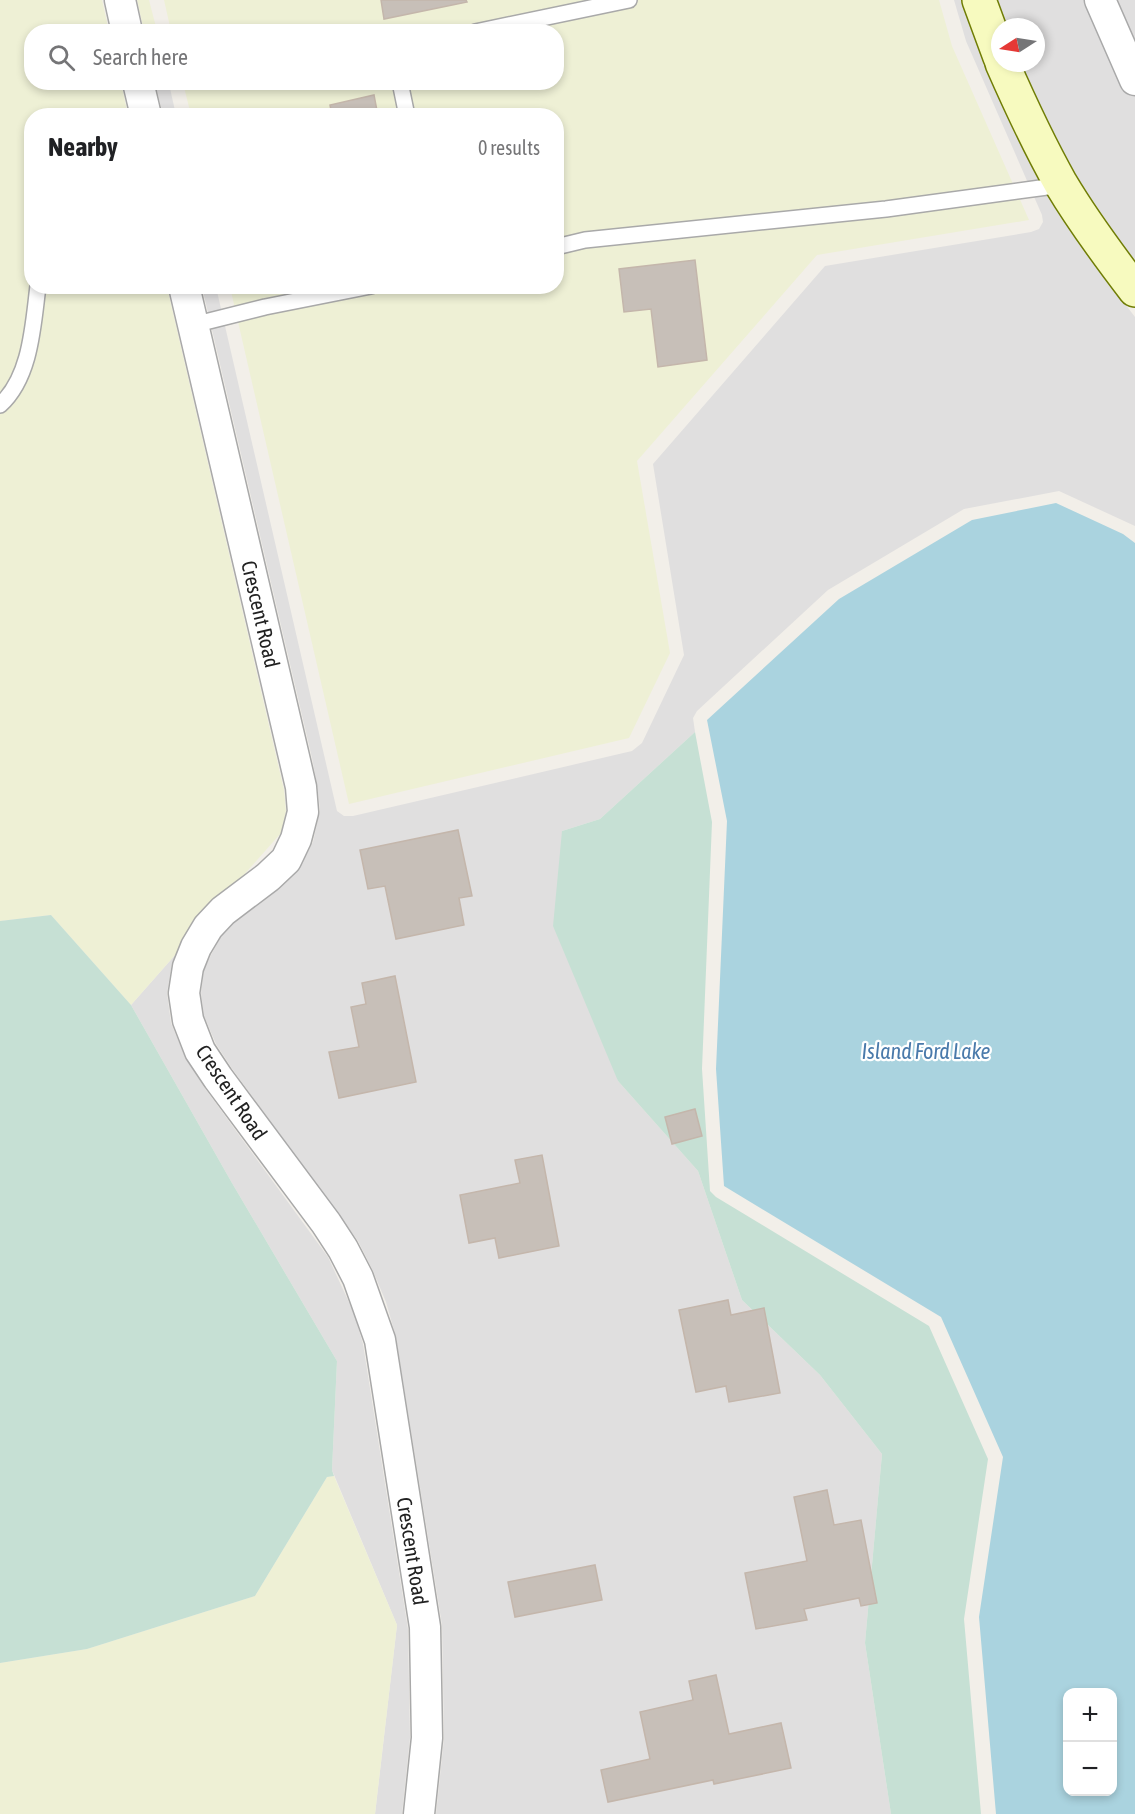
<!DOCTYPE html>
<html lang="en">
<head>
<meta charset="utf-8">
<style>
  :root { --surface:#fff; --page:#f2f2f2; --text:#202124; --muted:#757577; --line:#e0e0e0 }
  body { margin:0; font-family:"Asap Condensed",sans-serif; background:var(--page); color:var(--text) }
  .controls { position:absolute; right:18px; bottom:18px; display:grid; overflow:hidden; border-radius:12px; box-shadow:0 3px 9px #0003 }
  .controls button { width:54px; height:54px; display:grid; place-items:center; padding:0; border:0; border-bottom:2px solid var(--line); background:var(--surface); color:var(--text); font:30px sans-serif }
  .compass { position:absolute; left:991px; top:18px; width:54px; height:54px; border-radius:50%; background:var(--surface); box-shadow:0 3px 9px #0003; rotate:258deg }
  .list { margin:0; padding:0; list-style:none }
  h2 { display:flex; justify-content:space-between; align-items:center; height:78px; margin:0; padding:0 24px; font-size:26px }
  h2 small { font-size:20px; font-weight:400; color:var(--muted) }
  .icon { flex:none; width:33px; height:33px; fill:none; stroke:currentColor; stroke-width:2; stroke-linecap:round; stroke-linejoin:round }
  .map { position:relative; flex:none; width:1135px; height:1814px; overflow:hidden }
  .search { position:absolute; background:var(--surface); box-shadow:0 3px 9px #0003; left:24px; top:24px; width:540px; height:66px; display:flex; align-items:center; gap:15px; box-sizing:border-box; padding:0 21px; border-radius:24px; color:var(--muted); font-size:22px }
  .panel { position:absolute; background:var(--surface); box-shadow:0 3px 9px #0003; left:24px; top:108px; width:540px; height:186px; border-radius:24px }
  .map>svg:first-child { display:block }
</style>
</head>
<body>
<div class="map">
<svg width="1135" height="1814" viewBox="0 0 1135 1814">
  <rect width="100%" height="100%" fill="#f2efe9"/>
  <g fill="#e0dfdf">
    <polygon points="954,0 961,0 985,67 1013,130 1047,192 1086,253 1135,317 1135,526 1059,491 964,509 828,590 697,711 693,718 695,732 600,819 562,831 618,1081 698,1171 742,1300 820,1375 882,1454 865,1643 891,1814 436,1814 444,1738 442,1625 396,1337 386,1302 373,1271 358,1241 233,1070 216,1044 204,1016 201,993 204,970 212,953 222,935 235,921 278,888 298,870 313,842 320,810 317,784 312,758 202,287 216,287 337,811 344,816 353,816 632,751 642,743 684,655 653,464 825,266 1031,232 1039,229 1043,222 1042,215 966,41"/>
    <polygon points="997,0 1135,0 1135,263 1077,177 1045,117 1020,63 1036,63 1036,27 1007,27"/>
    <polygon points="169,84 176,115 163,115 156,87"/>
    <polygon points="176,954 172,963 167,993 171,1023 186,1059 204,1087 328,1257 354,1313 363,1344 408,1629 410,1738 402,1814 375,1814 397,1625 332,1470 337,1361 232,1183 131,1005"/>
  </g>
  <g fill="#eef0d5">
    <polygon points="0,0 102,0 109,31 32,32 32,82 121,83 128,115 32,116 32,286 167,287 284,790 286,811 281,833 241,878 213,900 194,920 176,954 131,1005 51,915 0,921"/>
    <polygon points="137,0 149,0 157,31 144,31"/>
    <polygon points="164,0 939,0 952,46 1029,220 817,255 637,461 670,653 629,738 349,804 230,287 556,286 556,116 191,115 183,83 556,82 556,32 171,31"/>
    <polygon points="334,1476 397,1625 375,1814 0,1814 0,1663 87,1649 255,1596 327,1477"/>
  </g>
  <g fill="#c6e0d4">
    <polygon points="695,732 712,822 702,1069 710,1191 716,1197 929,1326 988,1459 964,1619 981,1814 891,1814 865,1643 882,1454 820,1375 742,1300 698,1171 618,1081 553,926 562,831 600,819"/>
    <polygon points="51,915 131,1005 232,1183 337,1361 332,1470 334,1476 327,1477 255,1596 87,1649 0,1663 0,921"/>
  </g>
  <path fill="#aad3df" fill-rule="evenodd" d="M 1056,503 L 1123,534 L 1135,543 L 1135,1814 L 996,1814 L 979,1617 L 1003,1457 L 941,1317 L 724,1186 L 716,1069 L 727,821 L 707,720 L 839,599 L 972,520 ZM 1068,1692 L 1112,1692 L 1112,1792 L 1068,1792 Z"/>
  <g fill="#c7bfb8" stroke="#c4b6ab" stroke-width="1.5">
    <polygon points="381,0 466,0 467,2 384,19"/>
    <polygon points="374,95 378,116 332,116 330,105"/>
    <polygon points="695,260 707,360 658,367 651,309 624,312 619,269"/>
    <polygon points="458,830 472,896 459,898 464,925 396,939 385,886 368,889 360,850"/>
    <polygon points="395,976 416,1082 339,1098 329,1052 359,1047 351,1007 366,1004 362,983"/>
    <polygon points="695,1109 702,1136 672,1144 665,1117"/>
    <polygon points="542,1155 559,1246 499,1258 495,1238 469,1243 460,1195 520,1183 515,1160"/>
    <polygon points="728,1300 731,1315 764,1308 780,1393 729,1402 726,1386 696,1392 679,1310"/>
    <polygon points="827,1490 834,1525 861,1520 877,1603 861,1606 859,1598 804,1609 807,1620 756,1629 745,1573 807,1561 794,1497"/>
    <polygon points="595,1565 602,1600 515,1617 508,1582"/>
    <polygon points="716,1675 729,1734 781,1723 791,1768 714,1784 713,1780 608,1802 601,1770 650,1759 640,1712 693,1700 689,1681"/>
  </g>
  <g fill="none" stroke-linecap="round" stroke-linejoin="round">
    <defs>
      <g id="lane">
        <polyline points="475,32 629,0"/>
        <polyline points="400,82 407,116"/>
        <polyline points="556,247 585,240 886,209 1062,185"/>
        <polyline points="193,325 265,307 371,286"/>
        <path d="M 0,405 C 31,377 33,325 38,286"/>
      </g>
      <g id="street">
        <polyline points="120,0 127,32"/>
        <polyline points="1100,0 1135,80"/>
        <polyline points="138,82 146,116"/>
        <polyline points="184,286 295,761 301,787 303,812 296,839 286,860 268,877 223,911 208,927 196,947 188,967 184,993 188,1020 200,1051 218,1078 326,1223 343,1249 358,1278 380,1340 425,1627 427,1738 419,1814"/>
      </g>
      <g id="secondary">
        <polyline points="979,0 1000,57"/>
        <path d="M 1002,63 C 1020,104 1039,145 1061,184 C 1083,221 1109,256 1135,290"/>
      </g>
    </defs>
    <use href="#lane" stroke="#a9a9a9" stroke-width="18"/>
    <use href="#street" stroke="#a9a9a9" stroke-width="33"/>
    <use href="#secondary" stroke="#707d05" stroke-width="36"/>
    <use href="#lane" stroke="#fff" stroke-width="15"/>
    <use href="#street" stroke="#fff" stroke-width="30"/>
    <use href="#secondary" stroke="#f7fabf" stroke-width="33"/>
  </g>
  <g text-anchor="middle" dominant-baseline="central" stroke-width="4.5" stroke-linejoin="round" paint-order="stroke">
    <g font-size="21" fill="#222" stroke="#fff">
      <text transform="translate(261 614) rotate(77)">Crescent Road</text>
      <text transform="translate(232 1092) rotate(56)">Crescent Road</text>
      <text transform="translate(413 1551) rotate(81)">Crescent Road</text>
    </g>
    <g font-size="22" font-style="italic" fill="#4a7aab" stroke="#fff">
      <text x="926" y="1051">Island Ford Lake</text>
    </g>
  </g>
</svg>
<div class="controls">
<button>+</button>
<button>−</button>
</div>
<svg class="compass" viewBox="-18 -18 36 36"><path d="M0-13l5 13h-10z" fill="#e53935"/><path d="M0 13l5-13h-10z" fill="#757577"/></svg>
<div class="search"><svg class="icon" aria-label="search" viewBox="0 0 24 24"><circle cx="10" cy="10" r="6"/><path d="M15 15l6 6"/></svg>Search here</div>
<section class="panel">
<h2>Nearby<small>0 results</small></h2>
<ul class="list">
</ul>
</section>
</div>
</body>
</html>
